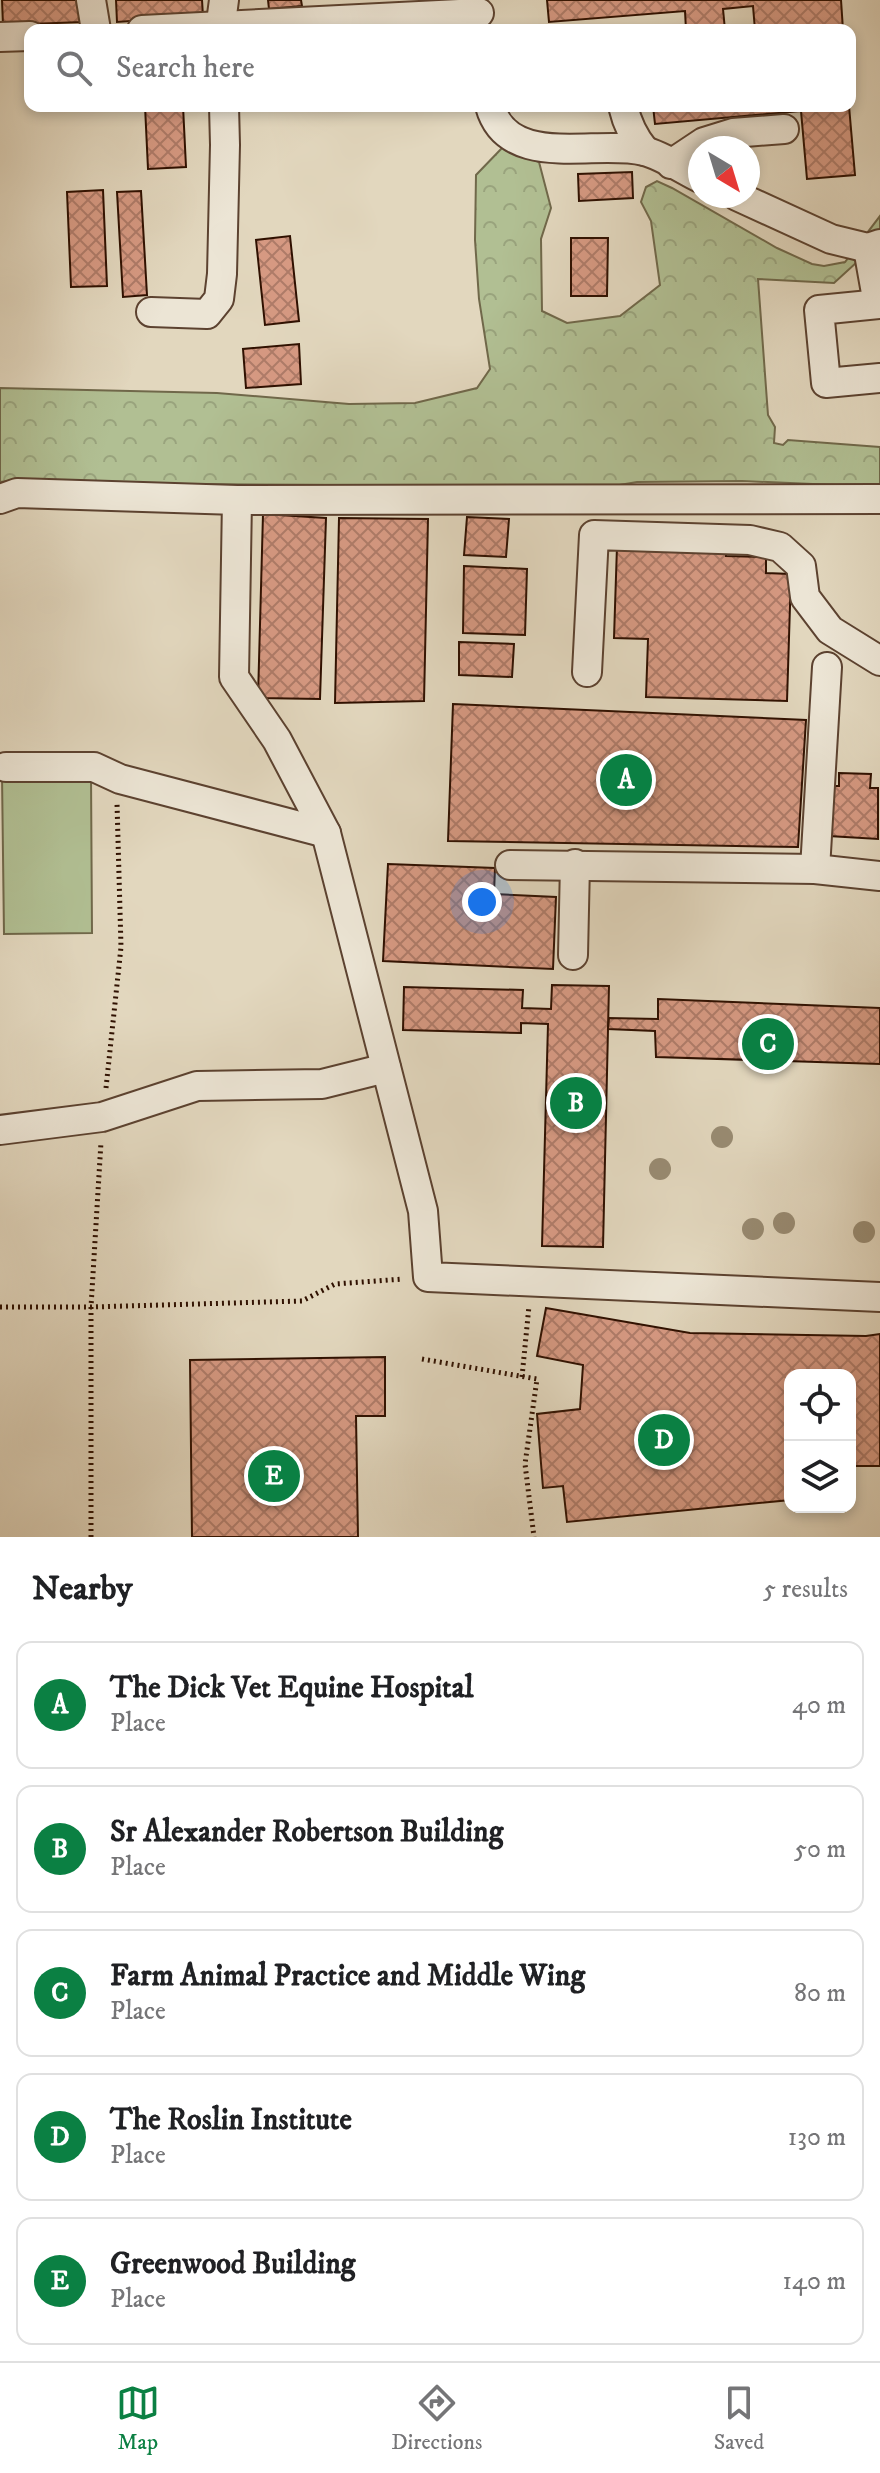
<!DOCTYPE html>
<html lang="en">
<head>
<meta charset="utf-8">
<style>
  :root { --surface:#fff; --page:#f2f2f2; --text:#202124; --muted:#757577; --line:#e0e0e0; --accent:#0b8043 }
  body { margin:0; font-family:"IM FELL DW Pica",serif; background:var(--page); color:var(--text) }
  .controls { position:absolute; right:24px; bottom:24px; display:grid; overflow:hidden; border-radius:16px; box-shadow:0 4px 12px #0003 }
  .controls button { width:72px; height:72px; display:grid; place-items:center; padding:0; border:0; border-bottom:2px solid var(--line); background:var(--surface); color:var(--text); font:40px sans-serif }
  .compass { position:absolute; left:688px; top:136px; width:72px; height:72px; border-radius:50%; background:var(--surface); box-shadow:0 4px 12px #0003; rotate:142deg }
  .you { position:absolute; left:482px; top:902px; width:28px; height:28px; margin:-20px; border:6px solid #fff; border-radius:50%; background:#1a73e8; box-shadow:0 0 0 12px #1a73e833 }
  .badge { display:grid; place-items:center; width:52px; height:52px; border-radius:50%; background:var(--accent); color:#fff; font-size:26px; font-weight:700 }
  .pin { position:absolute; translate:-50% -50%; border:4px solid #fff; box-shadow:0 2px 8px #0006 }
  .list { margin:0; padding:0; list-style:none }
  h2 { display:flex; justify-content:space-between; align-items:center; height:104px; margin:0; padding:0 32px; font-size:34px }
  h2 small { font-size:26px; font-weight:400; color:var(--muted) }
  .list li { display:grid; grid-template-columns:52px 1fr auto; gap:24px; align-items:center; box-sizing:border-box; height:128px; margin:0 16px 16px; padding:0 16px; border:2px solid var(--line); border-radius:16px }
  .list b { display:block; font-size:30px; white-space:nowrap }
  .list p { margin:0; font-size:26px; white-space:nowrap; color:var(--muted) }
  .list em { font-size:26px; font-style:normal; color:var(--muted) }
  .icon { flex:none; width:44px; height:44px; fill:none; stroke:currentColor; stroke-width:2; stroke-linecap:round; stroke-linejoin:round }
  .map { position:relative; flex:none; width:880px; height:1537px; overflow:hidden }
  .search { position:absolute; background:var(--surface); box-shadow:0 4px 12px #0003; left:24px; right:24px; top:24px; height:88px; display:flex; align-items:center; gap:20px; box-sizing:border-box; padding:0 28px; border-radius:16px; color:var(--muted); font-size:30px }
  .sheet { height:824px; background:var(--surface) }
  nav { display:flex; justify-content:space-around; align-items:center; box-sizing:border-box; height:112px; border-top:2px solid var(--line); background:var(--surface); font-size:22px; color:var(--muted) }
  nav a { display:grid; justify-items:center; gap:4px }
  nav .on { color:var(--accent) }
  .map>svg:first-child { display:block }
</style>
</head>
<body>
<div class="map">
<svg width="880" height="1537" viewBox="0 0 880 1537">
  <defs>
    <pattern id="forest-crowns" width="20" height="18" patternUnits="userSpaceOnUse" patternTransform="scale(2)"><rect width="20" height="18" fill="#b1bf93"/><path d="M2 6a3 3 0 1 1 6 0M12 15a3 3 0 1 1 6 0" fill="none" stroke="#99a37d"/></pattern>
    <pattern id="building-cross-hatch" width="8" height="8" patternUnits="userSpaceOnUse" patternTransform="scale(2)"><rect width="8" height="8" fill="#d69982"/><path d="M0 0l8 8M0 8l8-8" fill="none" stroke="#ae7b68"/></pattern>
  </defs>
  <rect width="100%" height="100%" fill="#e2d7be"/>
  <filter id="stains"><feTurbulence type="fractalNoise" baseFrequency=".0025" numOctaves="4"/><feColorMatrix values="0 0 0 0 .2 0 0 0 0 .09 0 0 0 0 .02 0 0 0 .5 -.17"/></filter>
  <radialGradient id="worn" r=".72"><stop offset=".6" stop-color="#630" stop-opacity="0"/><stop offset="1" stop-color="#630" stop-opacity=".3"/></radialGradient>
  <polygon fill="url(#forest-crowns)" stroke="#70684a" stroke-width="2" points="503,147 539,162 551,208 541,239 542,311 567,323 620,316 660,285 651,221 641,202 646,187 657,181 672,188 777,248 812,264 824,266 845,262 880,216 880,241 834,283 758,279 768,415 775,427 774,443 783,445 788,440 880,447 880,487 742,481 637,482 584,491 433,490 327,485 172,484 16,480 0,482 0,388 217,393 349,404 415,403 477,388 490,369 479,299 475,240 476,175"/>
  <polygon fill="#b1bf93" stroke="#70684a" stroke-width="2" points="91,774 92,933 4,934 2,775"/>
  <g fill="url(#building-cross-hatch)" stroke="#2f1000" stroke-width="2">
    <polygon points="2,0 83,0 83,22 3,25"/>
    <polygon points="116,0 202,0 203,16 117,22"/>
    <polygon points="268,0 301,0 302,6 269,9"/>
    <polygon points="547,0 841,0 843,30 755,30 753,6 723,9 725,30 686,30 685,11 549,22"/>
    <polygon points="145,106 183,106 186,167 148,169"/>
    <polygon points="653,106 849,106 855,175 807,179 801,111 655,124"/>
    <polygon points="632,172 633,198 579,201 578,174"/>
    <polygon points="103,190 107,286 71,287 67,192"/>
    <polygon points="141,191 147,295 123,297 117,192"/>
    <polygon points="290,236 299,321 265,325 256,240"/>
    <polygon points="571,238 608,238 607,296 571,296"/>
    <polygon points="299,344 301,384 246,388 243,349"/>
    <polygon points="263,514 326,518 320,699 258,698"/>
    <polygon points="467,517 509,519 506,557 464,555"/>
    <polygon points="339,518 428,519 424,701 335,703"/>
    <polygon points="617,546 726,550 726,556 766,557 766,573 791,574 787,701 646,697 648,639 614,638"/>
    <polygon points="464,566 527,569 525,635 463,633"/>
    <polygon points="459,642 514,644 512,677 459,675"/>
    <polygon points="453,704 806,720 798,847 448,841"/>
    <polygon points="839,773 871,774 870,788 878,788 878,839 829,836 831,786 839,786"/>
    <polygon points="388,864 495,868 494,894 556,897 553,969 383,961"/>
    <polygon points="552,985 609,986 603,1247 542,1246 548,1024 521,1023 521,1033 403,1030 404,987 523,990 522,1008 551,1009"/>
    <polygon points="658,999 880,1008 880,1064 656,1057 655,1031 608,1029 609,1018 658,1019"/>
    <polygon points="546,1308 690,1333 866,1336 880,1334 880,1466 850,1466 850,1375 790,1375 790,1500 567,1522 563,1486 543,1488 537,1414 580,1409 583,1365 537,1356"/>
    <polygon points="385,1357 385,1416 356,1416 358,1537 192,1537 190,1360"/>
  </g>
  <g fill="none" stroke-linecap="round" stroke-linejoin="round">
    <defs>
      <g id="minor">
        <polyline points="91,0 96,30"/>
        <polyline points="142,30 479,13"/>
        <polyline points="220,30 224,0"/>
        <polyline points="0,37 30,36"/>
        <path d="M 490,106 C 508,171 597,139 644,151 C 661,155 684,170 700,178"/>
        <path d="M 623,106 C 627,123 633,137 645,151"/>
        <polyline points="671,164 704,142 733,133 784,129"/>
        <polyline points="737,196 831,239 868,248 880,244"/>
        <polyline points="868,248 878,304"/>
        <polyline points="880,304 819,310 826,383 880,378"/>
        <polyline points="151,312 207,314 219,299 222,274 225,145 224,106"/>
        <polyline points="0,499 17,493 237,500 880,499"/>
        <polyline points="237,500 234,677 277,740 326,833 423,1211 428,1277 880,1297"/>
        <polyline points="587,672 594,535 750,540 780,547 801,566 805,597 830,630 880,661"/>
        <polyline points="6,767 94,767 120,779 326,833"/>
        <polyline points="510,865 815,869 880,876"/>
        <polyline points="815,869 827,667"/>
        <polyline points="573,955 575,864"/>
        <polyline points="0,1130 102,1117 197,1086 322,1084 386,1068"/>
      </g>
    </defs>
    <use href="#minor" stroke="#5c4230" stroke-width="32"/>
    <g stroke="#2f1000" stroke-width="5" stroke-dasharray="2 4" stroke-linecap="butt">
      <polyline points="106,1088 121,947 117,803"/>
      <polyline points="0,1307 91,1307 302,1301 335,1284 403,1279"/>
      <polyline points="422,1359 537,1379 525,1464 534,1537"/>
      <polyline points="522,1377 529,1306"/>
      <polyline points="91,1537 91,1307 101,1142"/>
    </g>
    <use href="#minor" stroke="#ece5d5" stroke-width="28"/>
  </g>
  <g fill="#988b72">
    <circle cx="722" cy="1137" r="11"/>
    <circle cx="660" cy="1169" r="11"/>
    <circle cx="784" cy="1223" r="11"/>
    <circle cx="753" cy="1229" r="11"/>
    <circle cx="864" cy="1232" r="11"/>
  </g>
  <rect width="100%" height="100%" filter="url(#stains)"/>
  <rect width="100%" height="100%" fill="url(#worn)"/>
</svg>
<div class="controls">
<button><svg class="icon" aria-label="locate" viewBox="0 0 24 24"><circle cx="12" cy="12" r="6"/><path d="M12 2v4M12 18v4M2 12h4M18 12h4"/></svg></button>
<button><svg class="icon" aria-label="layers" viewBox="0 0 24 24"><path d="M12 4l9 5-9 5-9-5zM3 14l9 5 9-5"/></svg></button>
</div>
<svg class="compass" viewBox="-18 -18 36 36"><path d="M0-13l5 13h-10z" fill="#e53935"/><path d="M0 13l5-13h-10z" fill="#757577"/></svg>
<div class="you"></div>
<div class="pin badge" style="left:626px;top:780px">A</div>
<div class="pin badge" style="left:576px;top:1103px">B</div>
<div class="pin badge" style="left:768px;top:1044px">C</div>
<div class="pin badge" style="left:664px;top:1440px">D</div>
<div class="pin badge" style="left:274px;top:1476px">E</div>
<div class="search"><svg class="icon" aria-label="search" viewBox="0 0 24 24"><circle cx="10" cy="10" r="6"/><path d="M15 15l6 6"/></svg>Search here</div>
</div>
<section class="sheet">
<h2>Nearby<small>5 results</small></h2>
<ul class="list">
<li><span class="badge">A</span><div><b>The Dick Vet Equine Hospital</b><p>Place</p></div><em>40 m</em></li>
<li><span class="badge">B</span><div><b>Sr Alexander Robertson Building</b><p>Place</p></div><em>50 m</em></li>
<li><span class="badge">C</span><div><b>Farm Animal Practice and Middle Wing</b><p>Place</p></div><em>80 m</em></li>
<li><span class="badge">D</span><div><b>The Roslin Institute</b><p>Place</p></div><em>130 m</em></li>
<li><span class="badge">E</span><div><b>Greenwood Building</b><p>Place</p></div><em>140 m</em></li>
</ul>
</section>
<nav>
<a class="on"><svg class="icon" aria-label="map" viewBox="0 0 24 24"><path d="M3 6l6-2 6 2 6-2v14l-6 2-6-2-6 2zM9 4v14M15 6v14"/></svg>Map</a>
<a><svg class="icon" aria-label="directions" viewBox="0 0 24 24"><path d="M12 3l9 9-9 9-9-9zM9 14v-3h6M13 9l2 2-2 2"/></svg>Directions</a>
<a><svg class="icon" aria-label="saved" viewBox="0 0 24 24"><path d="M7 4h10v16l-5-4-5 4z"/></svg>Saved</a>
</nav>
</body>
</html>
